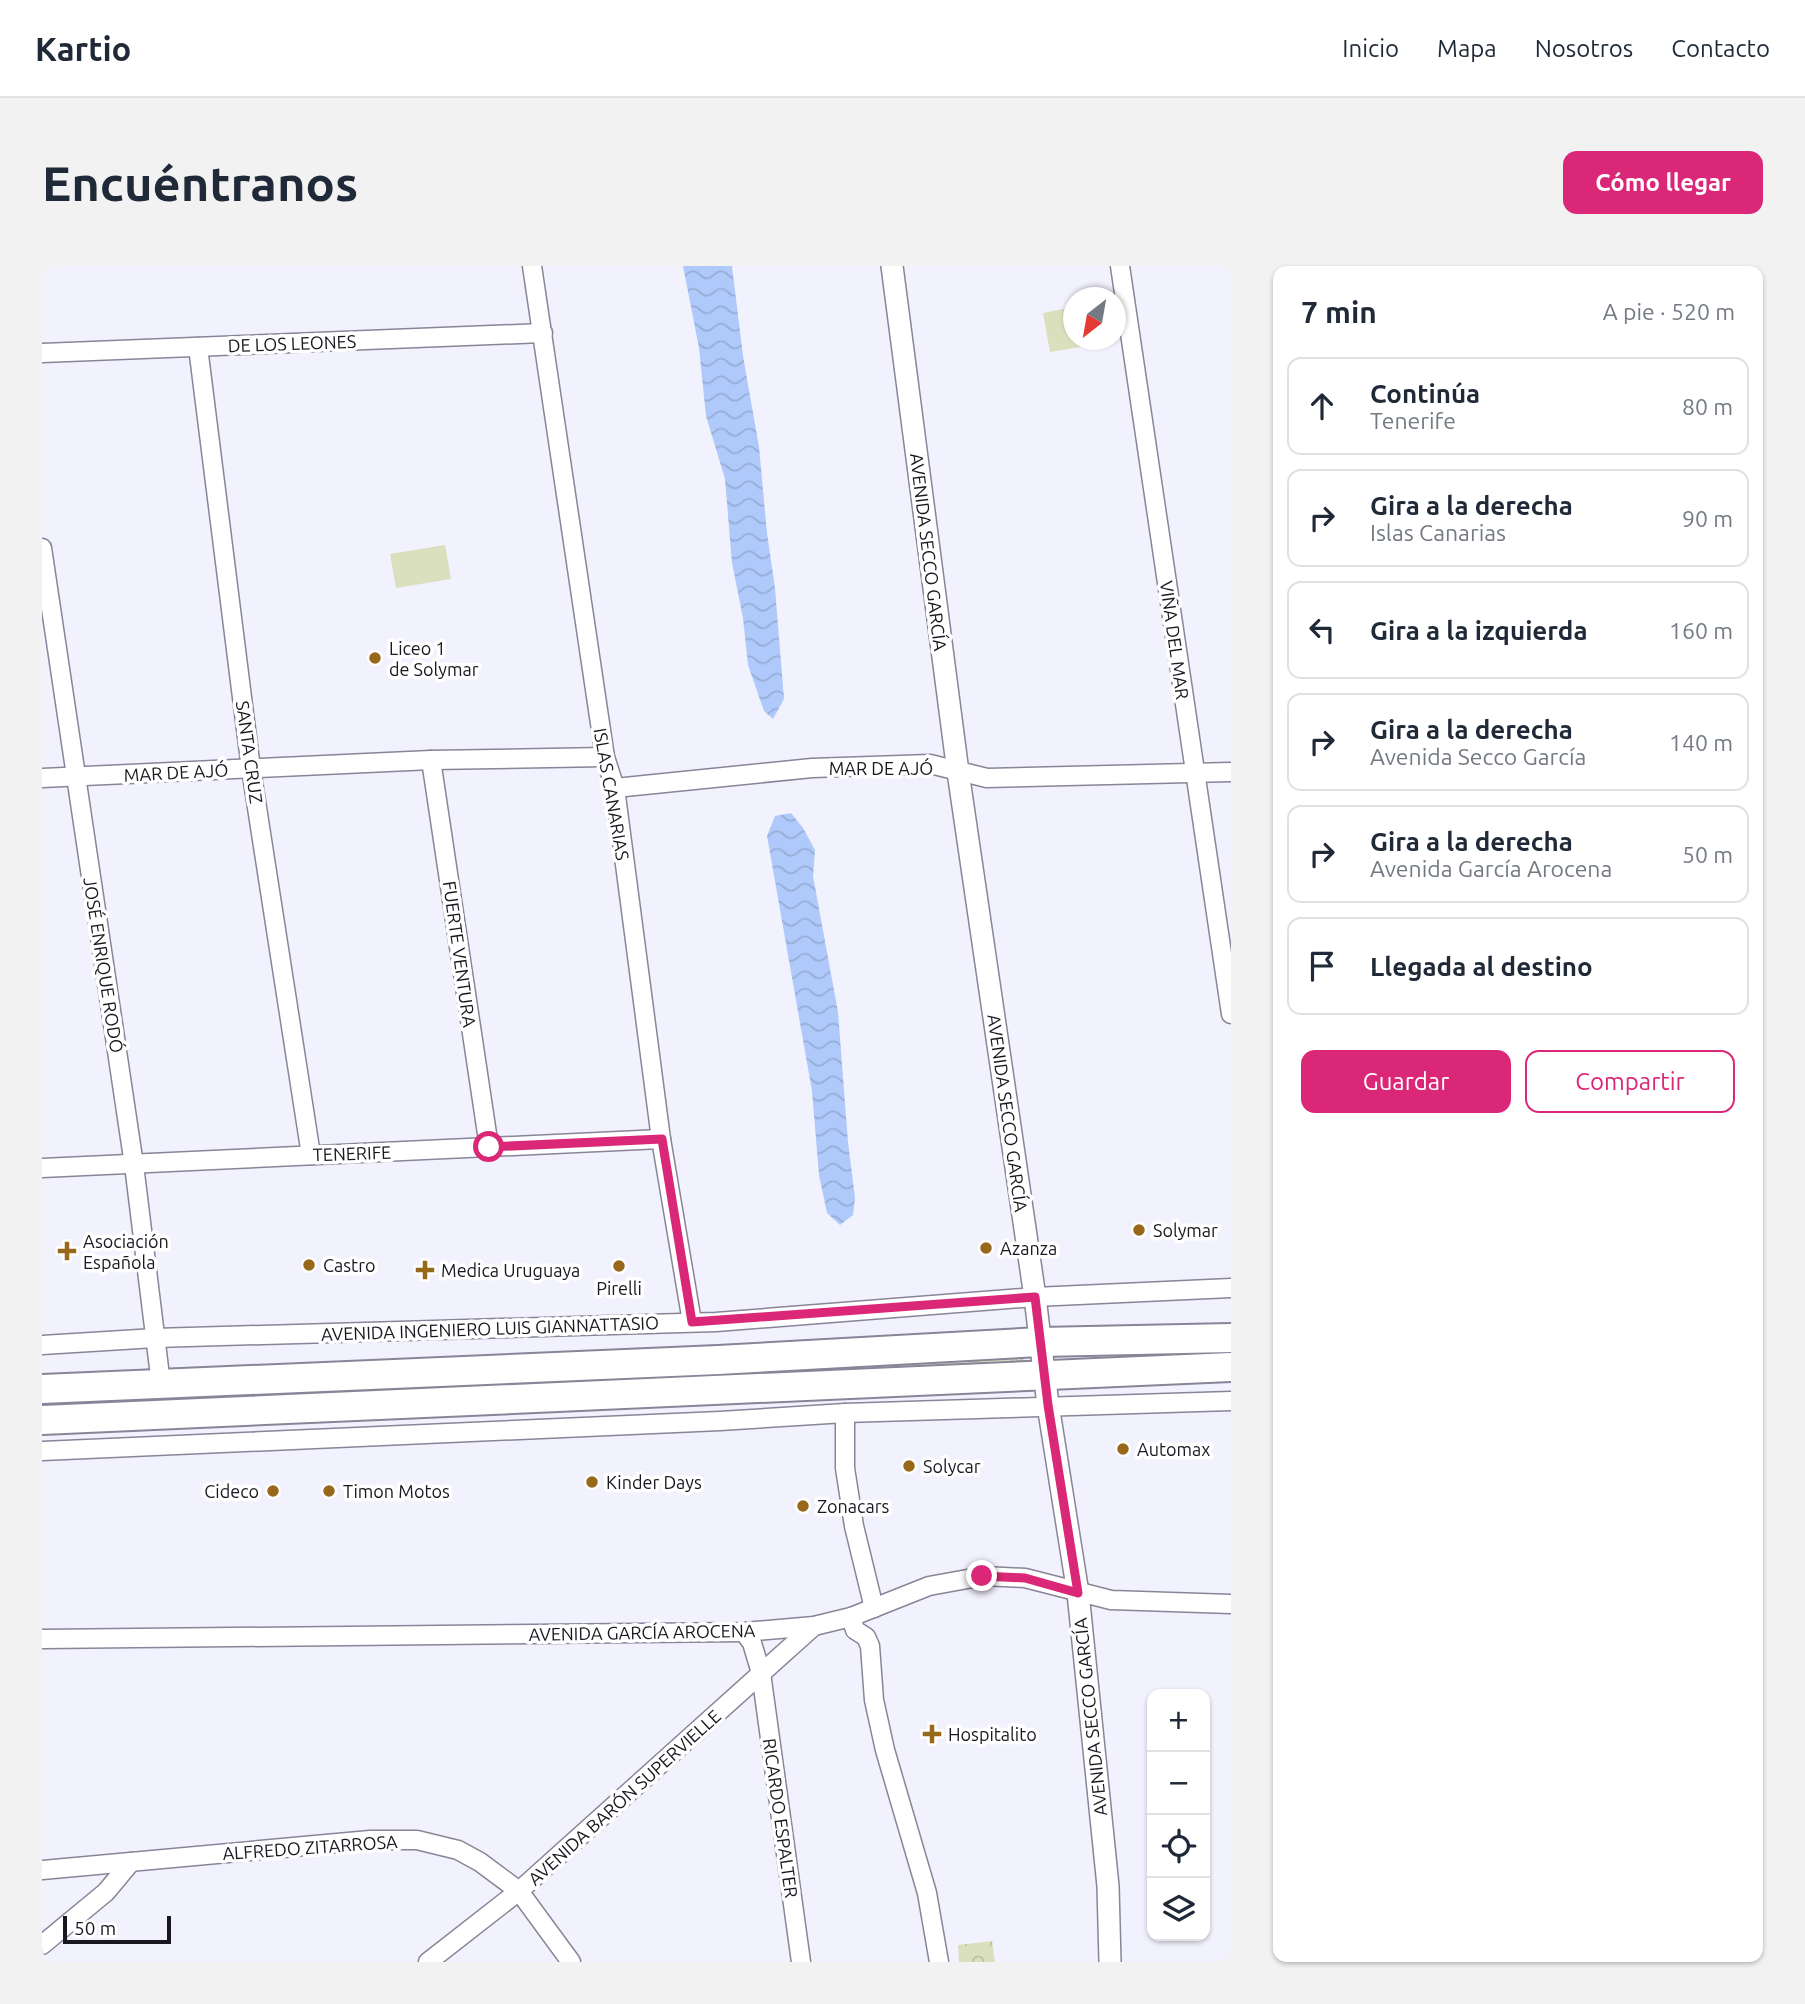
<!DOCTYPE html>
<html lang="es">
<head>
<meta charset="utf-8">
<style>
  :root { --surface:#fff; --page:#f2f2f3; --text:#1f2937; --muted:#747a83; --line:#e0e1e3; --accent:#db2777 }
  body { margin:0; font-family:Ubuntu,sans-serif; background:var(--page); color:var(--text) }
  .controls { position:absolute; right:21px; bottom:21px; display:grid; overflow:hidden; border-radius:14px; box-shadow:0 2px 5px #0004 }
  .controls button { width:63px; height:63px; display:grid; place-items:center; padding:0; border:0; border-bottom:2px solid var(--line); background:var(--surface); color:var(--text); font:35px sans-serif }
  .compass { position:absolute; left:1021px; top:21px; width:63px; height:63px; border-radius:50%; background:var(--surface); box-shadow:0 2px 5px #0004; rotate:211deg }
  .scale { position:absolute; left:21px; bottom:18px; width:108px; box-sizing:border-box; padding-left:7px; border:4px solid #19181f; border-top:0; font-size:19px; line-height:24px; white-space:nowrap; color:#19181f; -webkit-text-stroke:5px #fff; paint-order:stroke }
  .stop { position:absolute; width:21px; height:21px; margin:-16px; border:5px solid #db2777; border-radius:50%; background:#fff }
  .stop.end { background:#db2777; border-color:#fff; box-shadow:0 2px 7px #0008 }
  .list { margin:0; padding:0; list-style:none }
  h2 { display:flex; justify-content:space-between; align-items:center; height:91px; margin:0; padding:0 28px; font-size:30px }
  h2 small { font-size:23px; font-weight:400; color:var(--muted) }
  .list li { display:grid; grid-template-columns:46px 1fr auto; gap:21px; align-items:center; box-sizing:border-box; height:98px; margin:0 14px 14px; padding:0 14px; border:2px solid var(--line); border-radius:14px }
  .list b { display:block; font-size:26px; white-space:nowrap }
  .list p { margin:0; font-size:23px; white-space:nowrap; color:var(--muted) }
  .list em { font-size:23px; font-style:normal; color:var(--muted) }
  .actions { display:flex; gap:14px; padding:21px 28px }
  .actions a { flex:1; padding:16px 0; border:2px solid var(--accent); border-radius:14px; text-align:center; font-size:24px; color:var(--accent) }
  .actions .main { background:var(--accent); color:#fff }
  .icon { flex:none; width:38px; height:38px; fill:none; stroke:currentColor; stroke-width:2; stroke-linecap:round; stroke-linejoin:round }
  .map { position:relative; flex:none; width:1189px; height:1696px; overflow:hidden; border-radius:14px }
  header { display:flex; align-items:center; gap:42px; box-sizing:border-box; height:98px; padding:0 35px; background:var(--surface); border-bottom:2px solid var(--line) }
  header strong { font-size:33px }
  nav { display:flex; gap:38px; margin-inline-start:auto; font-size:24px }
  .intro { display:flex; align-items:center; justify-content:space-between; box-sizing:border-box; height:168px; padding:0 42px }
  h1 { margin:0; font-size:49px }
  .button { padding:18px 32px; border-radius:14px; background:var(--accent); color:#fff; font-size:24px; font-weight:700 }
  main { display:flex; gap:42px; padding:0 42px }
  aside { flex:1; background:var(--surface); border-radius:14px; box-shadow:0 2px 5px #0004 }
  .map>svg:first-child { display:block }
</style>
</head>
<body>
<header>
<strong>Kartio</strong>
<nav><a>Inicio</a><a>Mapa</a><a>Nosotros</a><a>Contacto</a></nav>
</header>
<div class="intro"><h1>Encuéntranos</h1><a class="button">Cómo llegar</a></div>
<main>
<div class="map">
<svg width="1189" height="1696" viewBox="0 0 1189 1696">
  <defs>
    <pattern id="grass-tufts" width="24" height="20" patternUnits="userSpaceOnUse" patternTransform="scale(1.75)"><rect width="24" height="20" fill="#dadfbd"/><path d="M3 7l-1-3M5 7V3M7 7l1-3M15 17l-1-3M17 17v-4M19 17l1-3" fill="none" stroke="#babfa2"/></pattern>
    <pattern id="forest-crowns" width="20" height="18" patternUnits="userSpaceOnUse" patternTransform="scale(1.75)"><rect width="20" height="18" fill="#dadfbd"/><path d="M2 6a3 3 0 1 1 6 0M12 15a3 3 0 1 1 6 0" fill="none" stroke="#babfa2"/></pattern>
    <pattern id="water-waves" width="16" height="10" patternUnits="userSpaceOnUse" patternTransform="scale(1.75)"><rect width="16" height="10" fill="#afcafa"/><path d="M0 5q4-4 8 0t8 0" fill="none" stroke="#96add6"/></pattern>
  </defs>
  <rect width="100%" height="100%" fill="#f2f1fe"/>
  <polygon fill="url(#grass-tufts)" points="981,1090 983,1095 980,1098 0,1145 0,1132"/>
  <polygon fill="url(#forest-crowns)" points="950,1675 953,1696 917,1696 916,1679"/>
  <g fill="#dadfbd">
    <polygon points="1031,41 1031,74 1068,74 1068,76 1008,86 1001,47"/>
    <polygon points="403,279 409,313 354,322 348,288"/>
  </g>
  <g fill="url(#water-waves)">
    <polygon points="641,0 690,0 701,90 717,181 725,267 733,322 742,433 731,453 722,445 706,399 701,352 690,297 683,213 664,150 657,82"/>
    <polygon points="749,547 761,562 773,584 771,610 796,746 806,876 813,932 811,949 798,959 785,947 777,909 770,825 725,570 733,550"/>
  </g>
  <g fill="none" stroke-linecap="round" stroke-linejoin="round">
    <defs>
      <g id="minor">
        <polyline points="490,0 563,491 573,522 619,873 650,1056"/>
        <polyline points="1078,0 1189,748"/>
        <polyline points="156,81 209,503 269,889"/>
        <polyline points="0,87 501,67"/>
        <polyline points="0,282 92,899 119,1118"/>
        <polyline points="389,494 447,881"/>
        <polyline points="0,512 389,494 563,491"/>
        <polyline points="573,522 770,502 888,498 945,512 1189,506"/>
        <polyline points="0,902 619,873"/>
        <polyline points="0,1079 113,1072 674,1056 993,1031 1189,1022"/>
        <polyline points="803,1147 803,1202 812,1260 832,1342"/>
        <polyline points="0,1185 678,1155 803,1147 1189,1135"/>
        <polyline points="809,1351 813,1364 824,1371 828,1380 832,1434 843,1484 885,1627 897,1696"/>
        <polyline points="702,1366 710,1377 719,1407 759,1696"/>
        <polyline points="0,1373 702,1366 772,1360 809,1351 887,1320 942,1310 983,1312 1069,1334 1189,1338"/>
        <polyline points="0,1604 328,1574 375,1574 416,1584 438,1596 477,1625 529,1696"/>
        <polyline points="0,1679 64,1626 89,1596"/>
        <polyline points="386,1696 477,1625 772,1360"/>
      </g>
      <polyline id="tertiary" points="850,0 916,506 993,1031 1006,1139 1036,1327 1066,1620 1068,1696"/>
      <g id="primary">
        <polyline points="0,1123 676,1094 998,1076 1189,1072"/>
        <polyline points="0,1154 1189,1101"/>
      </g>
    </defs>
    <use href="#minor" stroke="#878597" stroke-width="21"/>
    <use href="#tertiary" stroke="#878597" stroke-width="24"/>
    <use href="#primary" stroke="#878597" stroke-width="32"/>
    <use href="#minor" stroke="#fff" stroke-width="18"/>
    <use href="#tertiary" stroke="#fff" stroke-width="21"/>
    <use href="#primary" stroke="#fff" stroke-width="28"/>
  </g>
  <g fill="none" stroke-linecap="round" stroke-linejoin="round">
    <polyline stroke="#db2777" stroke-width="9" points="447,881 620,873 650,1056 993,1031 1006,1139 1036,1327 983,1312 940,1310"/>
  </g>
  <g fill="#98681a" stroke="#fff" stroke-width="2.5">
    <circle cx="333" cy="392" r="7"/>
    <circle cx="1097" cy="964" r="7"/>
    <circle cx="944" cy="982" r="7"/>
    <path d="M21.5 974.5h7v7h7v7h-7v7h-7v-7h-7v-7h7z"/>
    <circle cx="267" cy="999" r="7"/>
    <circle cx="577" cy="1000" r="7"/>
    <path d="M379.5 993.5h7v7h7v7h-7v7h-7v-7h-7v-7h7z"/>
    <circle cx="1081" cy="1183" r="7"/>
    <circle cx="867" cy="1200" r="7"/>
    <circle cx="550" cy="1216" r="7"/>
    <circle cx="231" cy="1225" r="7"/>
    <circle cx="287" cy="1225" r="7"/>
    <circle cx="761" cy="1240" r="7"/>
    <path d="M886.5 1457.5h7v7h7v7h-7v7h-7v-7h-7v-7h7z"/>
  </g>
  <g text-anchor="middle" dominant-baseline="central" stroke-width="7" stroke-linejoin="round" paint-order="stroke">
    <g font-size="18" fill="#19181f" stroke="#fff">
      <text transform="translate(250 77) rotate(-2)">DE LOS LEONES</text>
      <text transform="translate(887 286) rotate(83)">AVENIDA SECCO GARCÍA</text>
      <text transform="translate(1133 374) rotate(82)">VIÑA DEL MAR</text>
      <text transform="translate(208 486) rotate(82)">SANTA CRUZ</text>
      <text x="839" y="502">MAR DE AJÓ</text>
      <text transform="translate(134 506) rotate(-3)">MAR DE AJÓ</text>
      <text transform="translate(570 528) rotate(80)">ISLAS CANARIAS</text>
      <text transform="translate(418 688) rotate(82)">FUERTE VENTURA</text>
      <text transform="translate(62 699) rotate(81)">JOSÉ ENRIQUE RODÓ</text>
      <text transform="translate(966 847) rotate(82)">AVENIDA SECCO GARCÍA</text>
      <text transform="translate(310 887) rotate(-2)">TENERIFE</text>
      <text transform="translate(448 1062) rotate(-2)">AVENIDA INGENIERO LUIS GIANNATTASIO</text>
      <text transform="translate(600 1366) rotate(-1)">AVENIDA GARCÍA AROCENA</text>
      <text transform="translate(1048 1451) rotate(-96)">AVENIDA SECCO GARCÍA</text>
      <text transform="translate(582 1531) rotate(-42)">AVENIDA BARÓN SUPERVIELLE</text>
      <text transform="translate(739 1552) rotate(82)">RICARDO ESPALTER</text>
      <text transform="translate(268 1581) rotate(-4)">ALFREDO ZITARROSA</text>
    </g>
    <g font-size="18" fill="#19181f" stroke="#fff" text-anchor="start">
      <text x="347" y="382">Liceo 1<tspan x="347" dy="21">de Solymar</tspan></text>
      <text x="1111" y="964">Solymar</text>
      <text x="41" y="975">Asociación<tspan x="41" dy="21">Española</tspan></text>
      <text x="958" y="982">Azanza</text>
      <text x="281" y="999">Castro</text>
      <text x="399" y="1004">Medica Uruguaya</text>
      <text x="577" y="1022" text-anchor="middle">Pirelli</text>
      <text x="1095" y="1183">Automax</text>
      <text x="881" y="1200">Solycar</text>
      <text x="564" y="1216">Kinder Days</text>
      <text x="217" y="1225" text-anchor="end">Cideco</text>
      <text x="301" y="1225">Timon Motos</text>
      <text x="775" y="1240">Zonacars</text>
      <text x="906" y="1468">Hospitalito</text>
    </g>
  </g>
</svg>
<div class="controls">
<button>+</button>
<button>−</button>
<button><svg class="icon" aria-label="locate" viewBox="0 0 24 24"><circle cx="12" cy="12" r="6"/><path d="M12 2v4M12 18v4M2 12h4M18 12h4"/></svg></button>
<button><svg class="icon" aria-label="layers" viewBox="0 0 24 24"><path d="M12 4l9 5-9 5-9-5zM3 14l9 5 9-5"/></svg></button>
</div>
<svg class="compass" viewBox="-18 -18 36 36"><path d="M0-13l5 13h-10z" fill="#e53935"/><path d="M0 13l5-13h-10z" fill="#747a83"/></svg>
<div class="scale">50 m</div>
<div class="stop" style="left:447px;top:881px"></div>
<div class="stop end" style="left:940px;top:1310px"></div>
</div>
<aside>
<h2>7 min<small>A pie · 520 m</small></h2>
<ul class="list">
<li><svg class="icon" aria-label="ahead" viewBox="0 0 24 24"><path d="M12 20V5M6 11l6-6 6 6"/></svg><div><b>Continúa</b><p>Tenerife</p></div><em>80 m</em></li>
<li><svg class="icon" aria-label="right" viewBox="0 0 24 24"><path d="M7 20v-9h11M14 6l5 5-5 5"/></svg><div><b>Gira a la derecha</b><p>Islas Canarias</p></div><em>90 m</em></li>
<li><svg class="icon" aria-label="left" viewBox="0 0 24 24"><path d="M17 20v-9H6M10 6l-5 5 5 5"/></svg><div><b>Gira a la izquierda</b></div><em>160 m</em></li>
<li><svg class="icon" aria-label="right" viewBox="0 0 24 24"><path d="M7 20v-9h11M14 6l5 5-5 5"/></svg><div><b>Gira a la derecha</b><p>Avenida Secco García</p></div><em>140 m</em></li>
<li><svg class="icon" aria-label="right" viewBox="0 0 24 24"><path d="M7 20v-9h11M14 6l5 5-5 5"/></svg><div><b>Gira a la derecha</b><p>Avenida García Arocena</p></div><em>50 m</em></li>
<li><svg class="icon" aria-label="arrive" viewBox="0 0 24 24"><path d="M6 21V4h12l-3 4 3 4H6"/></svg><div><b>Llegada al destino</b></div></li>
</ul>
<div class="actions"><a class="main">Guardar</a><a>Compartir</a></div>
</aside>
</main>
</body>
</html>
